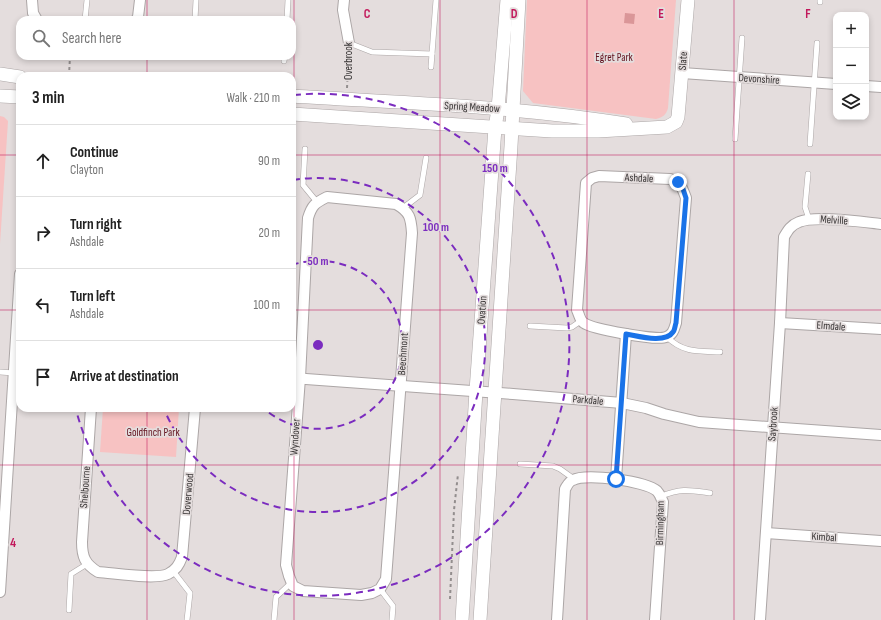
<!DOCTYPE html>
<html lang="en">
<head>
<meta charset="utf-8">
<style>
  :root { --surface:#fff; --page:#f2f2f2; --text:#222; --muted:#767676; --line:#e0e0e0 }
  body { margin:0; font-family:"Sofia Sans Condensed",sans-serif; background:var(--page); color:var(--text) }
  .controls { position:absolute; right:12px; top:12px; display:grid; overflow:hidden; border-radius:8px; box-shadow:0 2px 6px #0003 }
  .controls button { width:36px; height:36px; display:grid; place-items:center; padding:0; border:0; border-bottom:1px solid var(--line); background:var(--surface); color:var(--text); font:20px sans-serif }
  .stop { position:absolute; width:12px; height:12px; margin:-9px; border:3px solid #1a73e8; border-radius:50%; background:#fff }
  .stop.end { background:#1a73e8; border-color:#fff; box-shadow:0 1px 4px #0008 }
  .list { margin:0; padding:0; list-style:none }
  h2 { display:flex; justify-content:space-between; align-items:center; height:52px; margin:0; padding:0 16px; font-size:17px }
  h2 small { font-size:13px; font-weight:400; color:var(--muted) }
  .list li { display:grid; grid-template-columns:26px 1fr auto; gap:12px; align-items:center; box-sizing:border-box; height:72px; padding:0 16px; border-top:1px solid var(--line) }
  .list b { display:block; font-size:15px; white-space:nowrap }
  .list p { margin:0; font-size:13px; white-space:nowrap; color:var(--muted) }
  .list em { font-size:13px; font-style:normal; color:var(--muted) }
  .icon { flex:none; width:22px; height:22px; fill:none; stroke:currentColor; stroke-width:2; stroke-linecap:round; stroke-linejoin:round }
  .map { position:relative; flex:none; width:881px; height:620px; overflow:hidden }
  .search { position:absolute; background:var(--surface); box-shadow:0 2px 6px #0003; left:16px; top:16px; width:280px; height:44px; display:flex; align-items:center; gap:10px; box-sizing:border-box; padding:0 14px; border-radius:12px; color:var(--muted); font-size:15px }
  .panel { position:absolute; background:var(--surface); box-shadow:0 2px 6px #0003; left:16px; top:72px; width:280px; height:340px; border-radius:12px }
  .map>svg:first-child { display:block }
</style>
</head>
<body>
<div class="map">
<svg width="881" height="620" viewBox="0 0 881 620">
  <rect width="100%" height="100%" fill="#e4dddd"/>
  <g fill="#f7c2c2">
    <path d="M 527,0 L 676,0 L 668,108 C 666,115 663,117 656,119 L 533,103 L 523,91 Z"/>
    <polygon points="0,116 4,117 8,121 0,244"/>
    <polygon points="103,408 179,408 176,457 100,452"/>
  </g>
  <polygon fill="#da9698" points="625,13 635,14 634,24 624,23"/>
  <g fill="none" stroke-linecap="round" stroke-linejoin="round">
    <defs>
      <g id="service">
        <polyline points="820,2 820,0"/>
        <polyline points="85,20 87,0"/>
        <polyline points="195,20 196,0"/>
        <polyline points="287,20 288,0"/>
        <polyline points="349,43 372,52 432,54"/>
        <polyline points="284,61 285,56"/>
        <polyline points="431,67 436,0"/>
        <polyline points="735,139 742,38"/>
        <polyline points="810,144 817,43"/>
        <polyline points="305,149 303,185 317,202"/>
        <polyline points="808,174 805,207 809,219"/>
        <polyline points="403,208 420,195 426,158"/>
        <polyline points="530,326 567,328 572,327 582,320"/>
        <path d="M 667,337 C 683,353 699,351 720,352"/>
        <polyline points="0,372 14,373"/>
        <polyline points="520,464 553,466 560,469 574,479"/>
        <path d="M 661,496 C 682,488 689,490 710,493"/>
        <polyline points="173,571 190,593 187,620"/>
        <polyline points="380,589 393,606 392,620"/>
        <polyline points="69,610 71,574 87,564"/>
        <polyline points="274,620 276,597 292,582"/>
      </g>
      <g id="minor">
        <polyline points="32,0 33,13 37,20"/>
        <polyline points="344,0 343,10 349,43"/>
        <polyline points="136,20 138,17 140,0"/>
        <polyline points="682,73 836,84"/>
        <polyline points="866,86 881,87"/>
        <path d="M 599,176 L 670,179 C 681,183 682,187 686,198 L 676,323 C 674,329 673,335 666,337 C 657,341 592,329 584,323 C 580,321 579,314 577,310 L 586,183 L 592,178 Z"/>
        <path d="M 327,197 L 396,204 C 410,212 411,218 412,233 L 386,579 L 380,589 L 372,593 L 361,595 L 303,591 L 293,586 L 289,576 L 286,565 L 300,378 L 308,218 C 312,205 315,203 327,197 Z"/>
        <polyline points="780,323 881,329"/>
        <polyline points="292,378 513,394 622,403 646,408 664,414 699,422 881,435"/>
        <path d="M 91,408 L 82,542 C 82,557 85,564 98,572 C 114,573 156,580 168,574 C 176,570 179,565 182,557 L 195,408"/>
        <polyline points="616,479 626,334"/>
        <polyline points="766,533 881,541"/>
        <polyline points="0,592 20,274"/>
        <path d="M 557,620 L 565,489 C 567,486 569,481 573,480 C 586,473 646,481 657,491 C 660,494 661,498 663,502 L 655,620"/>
        <path d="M 760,620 L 780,323 L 784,237 C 788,230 791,225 799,222 C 815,215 862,222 881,224"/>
      </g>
      <g id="tertiary">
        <polyline points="0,74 20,77"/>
        <polyline points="0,96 20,97"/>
        <path d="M 292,96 C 403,103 516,106 626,124"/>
        <polyline points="292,114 552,131 598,131 667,127 676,122 678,117 688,0"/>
        <polyline points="462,620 476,391 495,128 498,109 507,0"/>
        <polyline points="480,620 511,146 519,0"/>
      </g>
    </defs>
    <use href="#service" stroke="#aca6a6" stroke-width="6"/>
    <use href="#minor" stroke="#aca6a6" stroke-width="12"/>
    <use href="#tertiary" stroke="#aca6a6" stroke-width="14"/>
    <g stroke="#938e8e" stroke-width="2" stroke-dasharray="3 3" stroke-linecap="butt">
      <polyline points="69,76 70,56"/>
      <polyline points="347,88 349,53"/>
      <polyline points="450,599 454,510 458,474"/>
    </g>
    <use href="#service" stroke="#fff" stroke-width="5"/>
    <use href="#minor" stroke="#fff" stroke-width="10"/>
    <use href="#tertiary" stroke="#fff" stroke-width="13"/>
  </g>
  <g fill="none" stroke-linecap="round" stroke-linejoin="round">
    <path stroke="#1a73e8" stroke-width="5" d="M 616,479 L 626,334 C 638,336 665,344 673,332 C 675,330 675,325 676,323 L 686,198 L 683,189 L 678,182"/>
  </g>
  <path fill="none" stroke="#c2185b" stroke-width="1" stroke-opacity="0.55" d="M 147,0 L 147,20M 294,0 L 294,620M 440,0 L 440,620M 587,0 L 587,620M 734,0 L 734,620M 147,56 L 147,76M 0,155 L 20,155M 292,155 L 881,155M 0,310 L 20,310M 292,310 L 881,310M 147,408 L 147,620M 0,465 L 881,465"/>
  <g fill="none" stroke="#7b2cbf" stroke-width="2" stroke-dasharray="7 5">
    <path d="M292 265A84 84 0 1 1 263 408"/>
    <path d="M293 180A167 167 0 1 1 164 409"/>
    <path d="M294 95A251 251 0 1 1 76 410"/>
  </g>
  <g text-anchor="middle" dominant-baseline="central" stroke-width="3.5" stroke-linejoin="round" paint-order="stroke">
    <g font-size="11" fill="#63131f" stroke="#e4dddd">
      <text x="614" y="57">Egret Park</text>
      <text x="153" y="432">Goldfinch Park</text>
    </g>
    <g font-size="11" fill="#373434" stroke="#e4dddd">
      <text transform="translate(348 61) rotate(-90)">Overbrook</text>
      <text transform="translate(683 61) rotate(-86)">Slate</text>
      <text transform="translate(759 79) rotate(4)">Devonshire</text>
      <text transform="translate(472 107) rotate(3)">Spring Meadow</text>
      <text transform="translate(639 178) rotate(3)">Ashdale</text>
      <text transform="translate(834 220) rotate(4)">Melville</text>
      <text transform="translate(482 310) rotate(-86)">Ovation</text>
      <text transform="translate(831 326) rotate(4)">Elmdale</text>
      <text transform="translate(403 354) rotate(-86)">Beechmont</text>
      <text transform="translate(588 400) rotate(5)">Parkdale</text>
      <text transform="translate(773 424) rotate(-86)">Saybrook</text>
      <text transform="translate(295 437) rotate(-86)">Wyndover</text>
      <text transform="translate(85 487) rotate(-86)">Shelbourne</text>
      <text transform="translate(188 494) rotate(-85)">Doverwood</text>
      <text transform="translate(660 523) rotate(-89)">Birmingham</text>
      <text transform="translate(824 537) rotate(4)">Kimbal</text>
    </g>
  </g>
  <g font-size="13" text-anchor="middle" font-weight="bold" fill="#c2185b" stroke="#e4dddd" stroke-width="3.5" stroke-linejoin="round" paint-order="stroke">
    <text x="367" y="18">C</text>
    <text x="514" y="18">D</text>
    <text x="661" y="18">E</text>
    <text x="808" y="18">F</text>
    <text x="13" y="547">4</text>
  </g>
  <circle cx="318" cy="345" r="6" fill="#7b2cbf" stroke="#e4dddd" stroke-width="2"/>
  <g font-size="12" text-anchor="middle" font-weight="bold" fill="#7b2cbf" stroke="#e4dddd" stroke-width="3.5" stroke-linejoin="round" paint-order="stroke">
    <text x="495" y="172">150 m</text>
    <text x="436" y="231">100 m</text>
    <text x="318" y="265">50 m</text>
  </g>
</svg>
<div class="controls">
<button>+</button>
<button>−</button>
<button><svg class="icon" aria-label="layers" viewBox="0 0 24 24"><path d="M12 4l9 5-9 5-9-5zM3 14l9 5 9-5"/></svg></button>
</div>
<div class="stop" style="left:616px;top:479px"></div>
<div class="stop end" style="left:678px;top:182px"></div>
<div class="search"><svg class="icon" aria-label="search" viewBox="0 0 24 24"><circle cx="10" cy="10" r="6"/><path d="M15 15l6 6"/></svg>Search here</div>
<section class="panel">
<h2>3 min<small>Walk · 210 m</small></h2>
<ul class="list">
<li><svg class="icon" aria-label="ahead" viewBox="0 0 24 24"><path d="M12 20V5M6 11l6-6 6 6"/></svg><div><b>Continue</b><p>Clayton</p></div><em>90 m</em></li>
<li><svg class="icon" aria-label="right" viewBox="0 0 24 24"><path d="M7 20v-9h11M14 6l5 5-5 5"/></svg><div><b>Turn right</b><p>Ashdale</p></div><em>20 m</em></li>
<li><svg class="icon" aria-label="left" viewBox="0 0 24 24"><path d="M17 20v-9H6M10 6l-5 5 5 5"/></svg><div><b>Turn left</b><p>Ashdale</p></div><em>100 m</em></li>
<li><svg class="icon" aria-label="arrive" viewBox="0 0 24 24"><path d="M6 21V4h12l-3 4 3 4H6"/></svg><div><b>Arrive at destination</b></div></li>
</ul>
</section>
</div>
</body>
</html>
